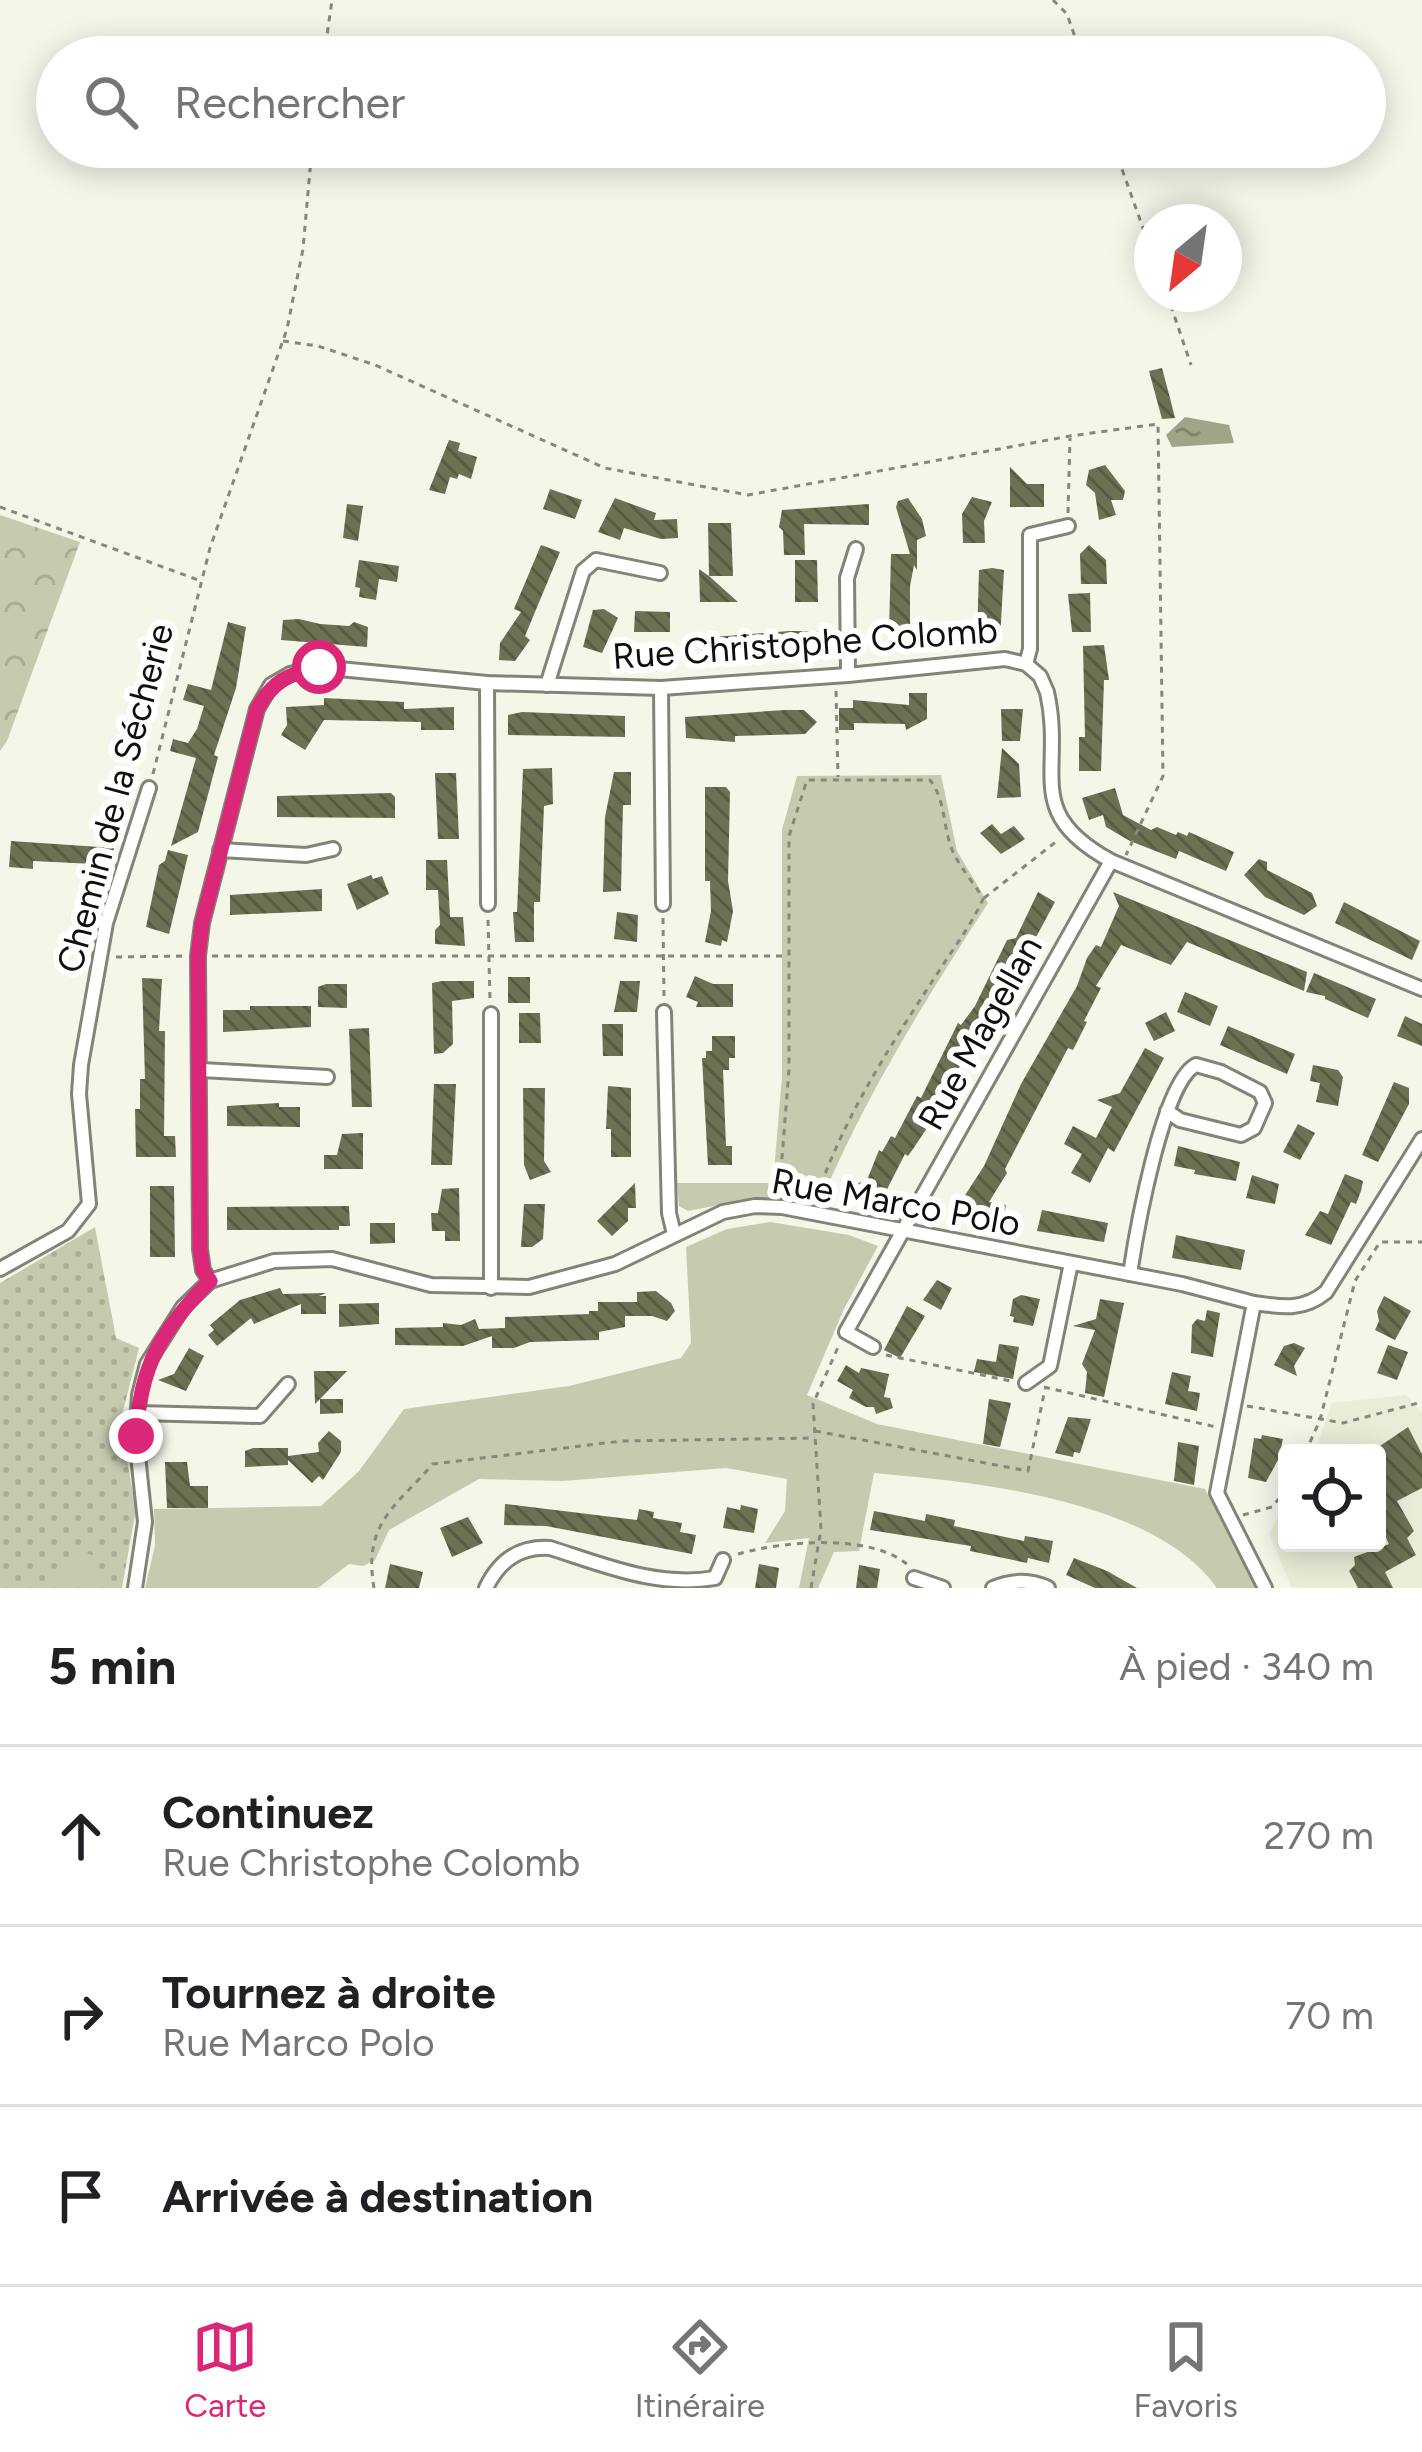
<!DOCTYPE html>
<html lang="fr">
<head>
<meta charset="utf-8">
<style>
  :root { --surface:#fff; --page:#f6f6f6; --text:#202124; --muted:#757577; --line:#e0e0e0; --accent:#db2777 }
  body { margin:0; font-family:Figtree,sans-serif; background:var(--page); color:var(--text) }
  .controls { position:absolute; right:36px; bottom:36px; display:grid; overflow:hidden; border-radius:12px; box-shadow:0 6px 30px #0003 }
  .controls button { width:108px; height:108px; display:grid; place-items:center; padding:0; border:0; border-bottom:3px solid var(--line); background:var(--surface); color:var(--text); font:60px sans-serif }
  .compass { position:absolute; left:1134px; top:204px; width:108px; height:108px; border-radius:50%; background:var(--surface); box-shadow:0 6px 30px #0003; rotate:209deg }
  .stop { position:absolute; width:36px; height:36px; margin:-27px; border:9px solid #db2777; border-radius:50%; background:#fff }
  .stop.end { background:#db2777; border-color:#fff; box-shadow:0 3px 12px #0008 }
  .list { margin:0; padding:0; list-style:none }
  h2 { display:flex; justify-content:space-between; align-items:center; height:156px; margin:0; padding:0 48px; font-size:51px }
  h2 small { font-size:39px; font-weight:400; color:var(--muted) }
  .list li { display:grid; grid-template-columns:78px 1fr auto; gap:36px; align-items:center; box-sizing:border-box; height:180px; padding:0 48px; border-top:3px solid var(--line) }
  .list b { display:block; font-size:45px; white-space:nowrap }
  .list p { margin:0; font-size:39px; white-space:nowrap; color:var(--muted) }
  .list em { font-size:39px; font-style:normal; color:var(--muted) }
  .icon { flex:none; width:66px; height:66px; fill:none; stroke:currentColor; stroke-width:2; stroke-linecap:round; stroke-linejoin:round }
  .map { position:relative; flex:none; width:1422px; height:1588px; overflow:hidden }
  .search { position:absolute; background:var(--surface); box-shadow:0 6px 30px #0003; left:36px; right:36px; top:36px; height:132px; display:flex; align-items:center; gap:30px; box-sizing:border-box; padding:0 42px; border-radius:66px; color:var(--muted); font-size:45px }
  .sheet { height:696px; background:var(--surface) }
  nav { display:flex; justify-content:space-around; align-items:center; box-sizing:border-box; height:168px; border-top:3px solid var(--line); background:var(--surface); font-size:33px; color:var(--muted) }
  nav a { display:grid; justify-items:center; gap:6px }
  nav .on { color:var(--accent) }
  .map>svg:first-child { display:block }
</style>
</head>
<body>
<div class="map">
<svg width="1422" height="1588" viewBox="0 0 1422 1588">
  <defs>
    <pattern id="grass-dots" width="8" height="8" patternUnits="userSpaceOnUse" patternTransform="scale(3)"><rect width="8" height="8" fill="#c6cbaf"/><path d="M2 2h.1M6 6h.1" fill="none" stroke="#a9ad95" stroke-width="1.8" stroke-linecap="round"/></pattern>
    <pattern id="forest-crowns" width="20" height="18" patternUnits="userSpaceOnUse" patternTransform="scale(3)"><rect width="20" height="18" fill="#c6cbaf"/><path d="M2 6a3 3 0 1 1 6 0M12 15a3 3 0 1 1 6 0" fill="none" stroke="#a9ad95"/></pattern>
    <pattern id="water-ripples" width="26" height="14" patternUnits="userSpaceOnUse" patternTransform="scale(3)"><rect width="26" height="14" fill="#9fa586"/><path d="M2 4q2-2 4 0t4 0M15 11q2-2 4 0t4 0" fill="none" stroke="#80856c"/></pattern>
    <pattern id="building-back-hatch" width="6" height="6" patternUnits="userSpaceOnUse" patternTransform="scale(3)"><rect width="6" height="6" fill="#6c7154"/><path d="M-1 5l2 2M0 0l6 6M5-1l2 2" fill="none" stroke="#575b44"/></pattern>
  </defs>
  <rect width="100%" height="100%" fill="#f4f6e8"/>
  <polygon fill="#e9edd7" points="1406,1395 1422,1413 1422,1588 1292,1588 1269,1534 1287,1498 1287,1543 1377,1543 1377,1453 1314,1453 1332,1403"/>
  <polygon fill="url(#grass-dots)" points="95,1227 116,1338 139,1348 120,1423 136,1509 122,1588 0,1588 0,1283"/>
  <polygon fill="url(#forest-crowns)" points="0,515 80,542 7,741 0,751"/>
  <g fill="#c6cbaf">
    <path d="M 941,775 L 957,851 L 988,903 C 925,1000 866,1095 821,1201 L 754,1198 L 688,1211 L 679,1206 L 677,1183 L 773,1183 L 782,1077 L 782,830 L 797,776 Z"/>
    <path d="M 770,1222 L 849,1235 L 878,1246 L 844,1309 L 807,1395 L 877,1424 L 1205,1489 L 1255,1588 L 1217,1588 C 1154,1499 975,1482 874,1473 L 859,1551 L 834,1552 L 818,1588 L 799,1588 L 809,1538 L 765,1543 L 785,1511 L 787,1479 L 726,1468 L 563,1481 L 479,1479 L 389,1530 L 375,1560 L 363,1566 L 349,1564 L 318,1588 L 145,1588 L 155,1545 L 154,1509 L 321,1506 L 359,1471 L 404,1409 L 569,1386 L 681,1358 L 691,1343 L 686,1247 L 727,1229 Z"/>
    <polygon points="73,1549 101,1558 92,1588 62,1580"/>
  </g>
  <polygon fill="url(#water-ripples)" points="1185,417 1229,425 1234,443 1172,447 1166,435"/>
  <g fill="url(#building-back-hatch)">
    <polygon points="1162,368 1170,398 1175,418 1162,419 1149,371"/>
    <polygon points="449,440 460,443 458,451 477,457 471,479 459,474 457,479 450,477 445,494 429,490"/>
    <polygon points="1105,465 1125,491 1123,500 1111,500 1116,515 1099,520 1095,493 1086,485 1089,470"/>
    <polygon points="1010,467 1027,484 1044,484 1044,507 1010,507"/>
    <polygon points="550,489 582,500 575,519 543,509"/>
    <polygon points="972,497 992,502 984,521 985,543 963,543 962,514"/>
    <polygon points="615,498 656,513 654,520 677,519 678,538 661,539 624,528 620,540 598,532"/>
    <polygon points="908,498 922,519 926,536 917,540 917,570 914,565 910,586 910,631 889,631 891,554 910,554 896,507 898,501"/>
    <polygon points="347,504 363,506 358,541 343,538"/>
    <polygon points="869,504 869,525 804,524 805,555 784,555 783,531 779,527 782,510"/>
    <polygon points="708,523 731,523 733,576 709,576"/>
    <polygon points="541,545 560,552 525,636 530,640 515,661 499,660 500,643 521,612 514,609"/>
    <polygon points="1089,545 1106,560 1107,584 1081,584 1080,554"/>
    <polygon points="359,560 399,566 397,582 379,579 376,600 359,597 360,588 355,587"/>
    <polygon points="795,560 817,560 818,602 795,602"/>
    <polygon points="992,568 1004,570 1000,638 977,638 979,570"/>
    <polygon points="699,569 709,576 738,602 700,602"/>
    <polygon points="1090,593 1091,632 1072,632 1068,594"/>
    <polygon points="604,609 618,618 602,653 583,647 593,610"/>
    <polygon points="635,611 670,612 670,632 634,632"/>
    <polygon points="299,619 320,624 349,626 354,622 368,627 367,647 281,640 283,620"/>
    <polygon points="228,622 246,627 236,688 214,755 218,757 198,832 171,846 196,758 170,751 173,739 188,743 197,729 204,706 183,700 188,684 211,690"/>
    <polygon points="789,631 818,631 818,651 701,658 701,638"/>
    <polygon points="1104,645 1109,680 1104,680 1101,771 1079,771 1079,737 1085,737 1083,646"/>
    <polygon points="909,693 927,693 927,719 906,730 905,724 854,723 854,730 839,730 839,708 853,708 853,700 909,705"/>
    <polygon points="324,698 404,702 404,709 454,707 454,730 421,730 421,722 324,720 305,750 281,735 287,725 286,707 324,705"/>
    <polygon points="1001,709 1023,709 1020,741 1002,741"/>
    <polygon points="785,710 804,710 817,722 805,734 735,736 735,742 686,738 685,717"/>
    <polygon points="522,712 625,716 625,737 508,735 508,715"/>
    <polygon points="1002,748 1019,764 1021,797 997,798"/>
    <polygon points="552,768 553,804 544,806 540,902 534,902 534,942 515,942 513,912 517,912 523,769"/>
    <polygon points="614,772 631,772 631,805 623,805 621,891 603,892 605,817"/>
    <polygon points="435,773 456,773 459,839 438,839"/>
    <polygon points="705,787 726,787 730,792 728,881 733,911 727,942 722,940 721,946 705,942 711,911 710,881 705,881"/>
    <polygon points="1115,788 1123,815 1151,830 1157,827 1176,835 1178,832 1187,836 1189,832 1234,852 1226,871 1179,851 1176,859 1130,841 1106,827 1103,815 1089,820 1082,798"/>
    <polygon points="391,793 395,797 395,818 277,817 277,796"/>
    <polygon points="992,824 1001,834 1014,826 1025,839 1001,854 980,833"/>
    <polygon points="11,841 114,848 102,900 88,898 94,864 33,861 33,869 9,867"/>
    <polygon points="168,850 188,855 169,934 146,927 159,865 165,861"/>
    <polygon points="1259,859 1267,862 1267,870 1312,893 1317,906 1304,915 1265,897 1244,875"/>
    <polygon points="426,860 447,860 450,917 463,917 465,946 435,944 435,930 440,925 438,890 426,890"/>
    <polygon points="371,875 373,879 382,876 389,894 357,910 347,884"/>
    <polygon points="322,889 322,911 230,915 230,895"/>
    <polygon points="1038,892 1055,902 993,1017 985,1021 962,1060 949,1095 913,1149 908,1156 905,1154 880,1203 853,1185 867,1180 879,1150 882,1152 891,1136 895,1138 917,1096 921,1098 958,1023 961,1025 975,1006 1007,940 1016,938"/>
    <polygon points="1113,892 1307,972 1304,991 1187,942 1171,965 1121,945 1096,986 1101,988 1084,1021 1087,1022 1073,1050 1068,1048 1005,1169 1007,1173 989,1202 1006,1205 1003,1221 964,1218 958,1206 984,1166 1021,1084 1077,986 1087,958 1096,945 1101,947 1119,906"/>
    <polygon points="1344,902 1420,941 1412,960 1335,923"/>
    <polygon points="617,912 638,915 637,942 614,939"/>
    <polygon points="1314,973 1376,999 1368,1018 1325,999 1325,996 1306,992"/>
    <polygon points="695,976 713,984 733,984 733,1007 696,1007 698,1002 686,997"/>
    <rect x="508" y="977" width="22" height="26"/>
    <polygon points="142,978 162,979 159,1031 165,1031 164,1136 175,1136 176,1157 136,1157 135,1109 140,1109 140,1079 145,1079"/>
    <polygon points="442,981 474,981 474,998 452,1001 453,1044 443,1053 434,1054 432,983"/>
    <polygon points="620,981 640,981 637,1012 614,1012"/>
    <polygon points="326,984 347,984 347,1008 318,1007 318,987"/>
    <polygon points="1185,992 1218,1006 1210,1026 1177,1012"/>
    <polygon points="250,1006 311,1006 311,1027 223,1032 223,1010 250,1010"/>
    <polygon points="1166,1012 1175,1031 1154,1041 1145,1023"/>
    <polygon points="519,1013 540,1013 541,1043 519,1043"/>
    <polygon points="1405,1016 1422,1024 1422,1046 1397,1036"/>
    <polygon points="602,1024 623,1024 623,1056 603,1056"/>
    <polygon points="1228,1026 1295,1054 1287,1074 1220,1045"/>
    <polygon points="369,1028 372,1107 352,1107 349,1029"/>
    <polygon points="712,1036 735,1036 735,1058 729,1058 729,1070 723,1070 726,1146 732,1146 732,1165 708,1165 702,1058 706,1058 706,1051 712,1051"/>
    <polygon points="1145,1048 1164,1058 1114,1152 1108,1148 1090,1183 1071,1173 1082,1154 1064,1144 1073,1126 1096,1138 1112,1107 1097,1100 1120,1093"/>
    <polygon points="1313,1065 1338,1070 1343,1077 1338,1106 1316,1102 1320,1083 1310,1081"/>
    <polygon points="1394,1082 1409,1088 1409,1104 1378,1162 1362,1155"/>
    <polygon points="434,1084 456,1084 452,1165 431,1165"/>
    <polygon points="608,1086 631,1088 631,1157 611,1157 611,1129 606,1129"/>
    <polygon points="523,1088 545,1088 544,1161 551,1172 530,1180 524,1165"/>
    <polygon points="279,1103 279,1107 300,1107 300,1127 227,1126 227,1106"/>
    <polygon points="1298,1124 1315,1133 1300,1160 1283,1152"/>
    <polygon points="363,1133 363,1169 324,1169 324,1155 337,1155 342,1134"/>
    <polygon points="1178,1146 1240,1162 1236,1181 1194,1174 1195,1170 1174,1166"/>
    <polygon points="1345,1174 1363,1181 1361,1191 1356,1204 1351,1202 1331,1245 1305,1235 1320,1211 1328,1214"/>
    <polygon points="1252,1175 1279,1184 1275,1204 1246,1198"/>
    <polygon points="635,1183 636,1208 628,1208 628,1221 612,1236 597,1221"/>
    <polygon points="150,1186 174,1186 175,1257 150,1257"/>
    <polygon points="459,1188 460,1241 445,1241 445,1231 432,1231 431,1213 438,1213 442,1189"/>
    <polygon points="524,1204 545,1204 543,1239 532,1247 521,1247"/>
    <polygon points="349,1206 350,1226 339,1226 339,1230 227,1230 227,1207"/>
    <polygon points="1042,1210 1108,1223 1104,1242 1037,1231"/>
    <polygon points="370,1223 395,1223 395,1243 370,1244"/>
    <polygon points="1176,1235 1245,1250 1241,1270 1172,1258"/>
    <polygon points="937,1280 952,1288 941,1310 923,1300"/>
    <polygon points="280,1288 283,1294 326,1293 319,1296 326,1296 326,1314 301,1314 301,1304 254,1324 251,1318 217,1346 208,1335 214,1330 210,1325 240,1300"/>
    <polygon points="656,1291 671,1303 675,1311 667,1321 652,1316 625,1316 625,1327 599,1332 599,1340 530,1342 514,1348 492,1348 492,1336 463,1346 395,1345 395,1328 443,1327 443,1323 461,1325 475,1319 479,1329 505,1328 505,1317 589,1314 589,1311 598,1311 598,1302 637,1302 637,1292"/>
    <polygon points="1021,1295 1040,1299 1033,1326 1013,1322 1014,1317 1010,1316 1013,1299"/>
    <polygon points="1384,1296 1411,1311 1395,1340 1375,1330 1379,1321 1377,1311"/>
    <polygon points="1100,1299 1124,1303 1104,1397 1085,1393 1087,1372 1082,1364 1095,1330 1073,1326 1096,1319"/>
    <polygon points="379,1303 379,1324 339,1327 339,1304"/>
    <polygon points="907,1306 925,1316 900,1358 884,1350"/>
    <polygon points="1207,1310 1220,1313 1213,1357 1191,1353 1192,1325 1197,1319 1205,1321"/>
    <polygon points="1294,1343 1305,1348 1294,1366 1297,1376 1274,1365 1284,1346"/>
    <polygon points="999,1344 1019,1347 1013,1379 974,1372 977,1359 996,1362"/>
    <polygon points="1388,1345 1408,1352 1397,1380 1377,1373"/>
    <polygon points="189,1348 204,1356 186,1391 158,1380 174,1374"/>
    <polygon points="846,1365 859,1373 861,1368 889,1374 884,1397 890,1398 893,1408 876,1414 874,1407 866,1407 849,1398 853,1390 837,1381"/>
    <polygon points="314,1371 347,1371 320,1399 343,1399 343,1413 320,1414 320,1399 315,1404"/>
    <polygon points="1172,1372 1191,1376 1188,1391 1200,1393 1197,1411 1165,1404"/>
    <polygon points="989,1399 1011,1403 1000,1447 983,1444"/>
    <polygon points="1068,1417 1091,1419 1080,1453 1074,1452 1073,1457 1055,1453"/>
    <polygon points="1408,1427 1422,1454 1422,1488 1397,1501 1414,1531 1407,1538 1416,1555 1385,1572 1393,1588 1358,1588 1349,1571 1355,1565 1354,1557 1389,1544 1377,1520 1377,1448"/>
    <polygon points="329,1431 341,1441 341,1452 323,1480 319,1476 312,1483 288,1460 288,1465 245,1467 245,1451 253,1448 288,1448 288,1456 319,1452 318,1443"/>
    <polygon points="1262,1435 1283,1439 1278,1460 1266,1482 1248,1478 1254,1438 1261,1439"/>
    <polygon points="1178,1442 1199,1446 1194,1485 1174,1481"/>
    <polygon points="165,1462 187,1462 190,1486 208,1486 208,1508 167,1508"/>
    <polygon points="505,1504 637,1520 639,1509 654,1512 653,1518 682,1523 680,1532 696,1535 692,1554 546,1526 504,1525"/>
    <polygon points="741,1505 758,1509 754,1533 723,1528 727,1507 740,1510"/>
    <polygon points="874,1511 925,1521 926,1514 955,1520 954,1526 1024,1541 1025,1536 1053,1541 1049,1563 1028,1558 1027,1563 970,1551 971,1546 870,1530"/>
    <polygon points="468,1517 483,1543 452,1557 440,1528"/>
    <polygon points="1074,1558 1107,1571 1137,1588 1095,1588 1066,1575"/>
    <polygon points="390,1564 423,1572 419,1588 385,1588"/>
    <polygon points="759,1564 779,1568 776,1588 755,1588"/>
    <polygon points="859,1565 880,1569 877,1588 856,1588"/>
  </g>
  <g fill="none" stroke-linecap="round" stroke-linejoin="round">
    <defs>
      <g id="minor">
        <polyline points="1026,664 1030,649 1030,535 1068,526"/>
        <polyline points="848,675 847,578 856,549"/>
        <polyline points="487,683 488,904"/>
        <polyline points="547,685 583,571 596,560 660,573"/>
        <polyline points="661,688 663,904"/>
        <polyline points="220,850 306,855 333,849"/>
        <polyline points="664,1012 669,1213 674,1234"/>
        <polyline points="491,1014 491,1288"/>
        <polyline points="201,1070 327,1077"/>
        <polyline points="0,1269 68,1231 89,1204 79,1094 81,1065 106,923 149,788"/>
        <path d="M 1130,1274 C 1136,1234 1162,1082 1196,1065 L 1221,1072 L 1260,1092 L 1265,1103 L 1254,1128 L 1241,1135 L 1180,1120 L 1167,1111"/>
        <path d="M 210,1281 L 203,1270 L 200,1249 L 198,956 L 202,923 L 257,709 L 271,685 L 290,674 L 318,667 L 487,683 L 661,688 L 848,675 L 1005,659 L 1026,664 L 1040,676 L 1047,692 C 1065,772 1021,812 1111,861 L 1422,989"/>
        <path d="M 1254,1303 C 1282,1307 1303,1311 1326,1292 L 1422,1139"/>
        <polyline points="873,1347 846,1332 1111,861"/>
        <polyline points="1026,1383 1050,1366 1071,1263"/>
        <polyline points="137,1413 260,1416 288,1384"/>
        <polyline points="914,1578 943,1588"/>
        <polyline points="135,1588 145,1522 136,1436 139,1395 147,1364 183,1307 210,1281 274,1261 332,1259 431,1285 529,1287 615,1264 723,1212 755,1206 782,1207 1182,1284 1254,1303 1217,1493 1265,1588"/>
        <path d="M 486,1588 C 499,1561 519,1546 550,1548 C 604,1565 657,1588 715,1578 L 723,1560"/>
        <path d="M 993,1588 C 1012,1580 1029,1579 1048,1588"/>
      </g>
    </defs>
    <use href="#minor" stroke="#828477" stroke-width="18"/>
    <g stroke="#86877e" stroke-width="3" stroke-dasharray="6 6" stroke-linecap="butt">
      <polyline points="1053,0 1067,14 1082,57"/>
      <polyline points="324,57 332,0"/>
      <polyline points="1114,147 1152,253"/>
      <polyline points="1167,294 1191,365"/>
      <polyline points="283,341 318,346 375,365 605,468 748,495 1070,436 1158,424 1163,776 1126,855"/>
      <polyline points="0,507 201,581"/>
      <polyline points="1068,513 1070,438"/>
      <polyline points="836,691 838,777"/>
      <polyline points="153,774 210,548 287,329 303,249 312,147"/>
      <polyline points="984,898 1057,841"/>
      <polyline points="663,918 664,998"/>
      <polyline points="488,920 490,1000"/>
      <polyline points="212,956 785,956"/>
      <polyline points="116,957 185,956"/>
      <path d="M 779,1195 L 789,1070 L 789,836 L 807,780 L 930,780 C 947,801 942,832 955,856 C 963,871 975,884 983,899 C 971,926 954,947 939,971 C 892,1043 842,1119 815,1202"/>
      <polyline points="886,1355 1011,1381"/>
      <polyline points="1044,1387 1216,1427"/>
      <polyline points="1247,1406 1343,1423 1422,1402"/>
      <polyline points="815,1431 1028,1471 1045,1389"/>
      <polyline points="1305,1453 1320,1420 1355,1281 1380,1242 1422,1242"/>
      <polyline points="1243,1515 1272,1507 1287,1489"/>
      <path d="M 738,1554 C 783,1541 871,1533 908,1565"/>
      <path d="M 374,1588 C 363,1524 394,1508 433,1464 L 622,1441 L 815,1438"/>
      <polyline points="811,1588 821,1529 813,1404 839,1345"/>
    </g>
    <use href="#minor" stroke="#fff" stroke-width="12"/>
  </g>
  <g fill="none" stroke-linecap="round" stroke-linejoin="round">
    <path stroke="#db2777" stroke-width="15" d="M 136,1436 C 140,1366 161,1330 210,1281 L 203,1270 L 200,1249 L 198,956 L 202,923 L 257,709 C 273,681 288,674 319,667"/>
  </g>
  <g text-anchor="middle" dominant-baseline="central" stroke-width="12" stroke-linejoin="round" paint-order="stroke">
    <g font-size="36" fill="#0f100c" stroke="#fff">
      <text transform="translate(805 643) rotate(-4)">Rue Christophe Colomb</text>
      <text transform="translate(115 798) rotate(-75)">Chemin de la Sécherie</text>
      <text transform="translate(980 1033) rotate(-61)">Rue Magellan</text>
      <text transform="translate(896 1202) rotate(10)">Rue Marco Polo</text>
    </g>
  </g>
</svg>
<div class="controls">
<button><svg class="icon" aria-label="locate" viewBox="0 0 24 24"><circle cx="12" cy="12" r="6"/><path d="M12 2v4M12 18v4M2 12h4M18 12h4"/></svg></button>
</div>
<svg class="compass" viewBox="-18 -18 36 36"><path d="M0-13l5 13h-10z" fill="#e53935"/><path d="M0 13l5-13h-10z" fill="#757577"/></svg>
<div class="stop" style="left:319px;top:667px"></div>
<div class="stop end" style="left:136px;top:1436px"></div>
<div class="search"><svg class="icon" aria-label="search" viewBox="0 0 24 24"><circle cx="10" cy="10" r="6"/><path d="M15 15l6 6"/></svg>Rechercher</div>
</div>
<section class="sheet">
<h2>5 min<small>À pied · 340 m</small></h2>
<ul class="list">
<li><svg class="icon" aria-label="ahead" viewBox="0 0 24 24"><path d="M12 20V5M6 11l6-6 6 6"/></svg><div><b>Continuez</b><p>Rue Christophe Colomb</p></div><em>270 m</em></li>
<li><svg class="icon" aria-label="right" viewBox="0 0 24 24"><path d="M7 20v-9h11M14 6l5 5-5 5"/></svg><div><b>Tournez à droite</b><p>Rue Marco Polo</p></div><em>70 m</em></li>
<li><svg class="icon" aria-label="arrive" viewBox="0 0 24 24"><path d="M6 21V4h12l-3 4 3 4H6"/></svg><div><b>Arrivée à destination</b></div></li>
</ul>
</section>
<nav>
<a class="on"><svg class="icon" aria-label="map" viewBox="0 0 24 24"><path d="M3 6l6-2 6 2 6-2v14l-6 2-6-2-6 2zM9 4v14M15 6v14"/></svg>Carte</a>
<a><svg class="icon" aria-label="directions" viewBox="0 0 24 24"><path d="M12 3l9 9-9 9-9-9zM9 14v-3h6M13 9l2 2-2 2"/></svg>Itinéraire</a>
<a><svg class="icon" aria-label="saved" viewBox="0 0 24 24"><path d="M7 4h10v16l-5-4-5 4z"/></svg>Favoris</a>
</nav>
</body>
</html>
